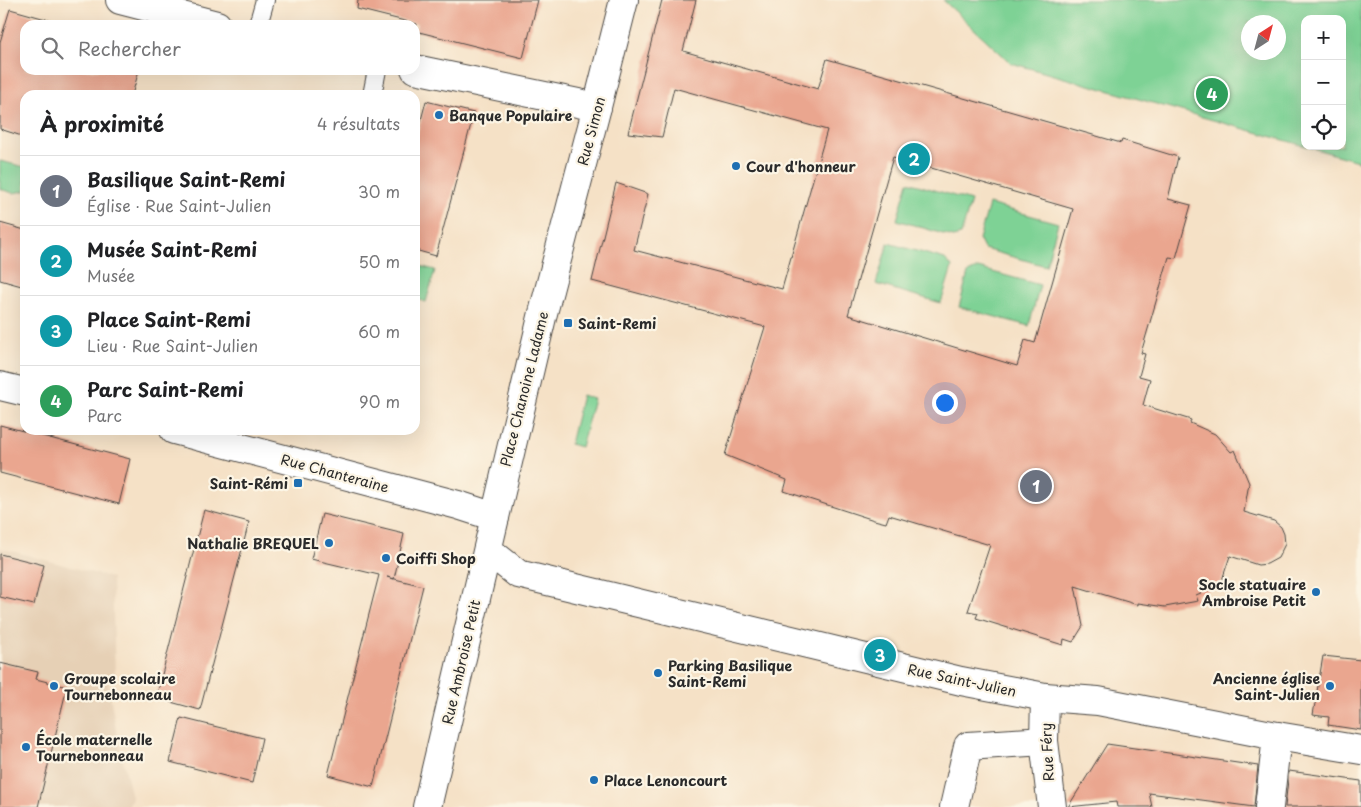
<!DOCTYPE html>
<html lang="fr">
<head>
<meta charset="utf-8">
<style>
  :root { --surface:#fff; --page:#f6f6f6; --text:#202124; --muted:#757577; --line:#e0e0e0; --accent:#db2777 }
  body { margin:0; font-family:"Playpen Sans",sans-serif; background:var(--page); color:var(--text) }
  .controls { position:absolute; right:15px; top:15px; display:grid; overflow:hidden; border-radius:10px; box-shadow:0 5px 20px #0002 }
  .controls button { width:45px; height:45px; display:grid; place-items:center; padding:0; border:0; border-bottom:1px solid var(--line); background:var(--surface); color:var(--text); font:25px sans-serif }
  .compass { position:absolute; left:1241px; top:15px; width:45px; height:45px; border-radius:50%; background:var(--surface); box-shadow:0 5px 20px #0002; rotate:36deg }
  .you { position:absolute; left:944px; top:402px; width:18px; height:18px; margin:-12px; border:4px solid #fff; border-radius:50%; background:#1a73e8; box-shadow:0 0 0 8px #1a73e833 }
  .badge { display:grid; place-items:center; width:32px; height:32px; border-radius:50%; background:var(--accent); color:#fff; font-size:16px; font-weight:700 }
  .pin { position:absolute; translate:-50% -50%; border:2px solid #fff; box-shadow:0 1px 5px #0006 }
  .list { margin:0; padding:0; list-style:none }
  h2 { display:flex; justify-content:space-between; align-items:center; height:65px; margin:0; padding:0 20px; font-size:21px }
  h2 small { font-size:16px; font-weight:400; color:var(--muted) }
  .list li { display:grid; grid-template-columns:32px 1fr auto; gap:15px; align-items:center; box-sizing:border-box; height:70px; padding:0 20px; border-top:1px solid var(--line) }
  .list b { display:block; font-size:19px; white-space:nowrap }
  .list p { margin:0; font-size:16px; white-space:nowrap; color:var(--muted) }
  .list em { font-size:16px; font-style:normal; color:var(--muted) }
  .icon { flex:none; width:28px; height:28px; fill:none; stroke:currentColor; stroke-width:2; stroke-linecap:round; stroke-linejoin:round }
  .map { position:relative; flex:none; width:1361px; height:807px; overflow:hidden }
  .search { position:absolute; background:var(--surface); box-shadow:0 5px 20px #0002; left:20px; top:20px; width:400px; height:55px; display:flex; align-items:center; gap:12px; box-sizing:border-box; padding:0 18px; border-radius:15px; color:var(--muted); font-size:19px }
  .panel { position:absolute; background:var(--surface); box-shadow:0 5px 20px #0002; left:20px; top:90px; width:400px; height:345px; border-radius:15px }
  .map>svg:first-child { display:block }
</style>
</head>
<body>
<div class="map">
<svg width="1361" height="807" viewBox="0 0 1361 807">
  <rect width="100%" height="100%" fill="#fcf5e5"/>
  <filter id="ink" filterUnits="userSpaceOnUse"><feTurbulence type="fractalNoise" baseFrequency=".02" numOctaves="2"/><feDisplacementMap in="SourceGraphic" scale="10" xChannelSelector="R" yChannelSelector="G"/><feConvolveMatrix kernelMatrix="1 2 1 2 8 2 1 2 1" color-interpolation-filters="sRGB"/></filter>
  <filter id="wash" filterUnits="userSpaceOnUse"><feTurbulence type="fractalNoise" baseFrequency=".0096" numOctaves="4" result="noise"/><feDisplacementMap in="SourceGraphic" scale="20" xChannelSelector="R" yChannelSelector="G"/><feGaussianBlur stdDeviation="1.12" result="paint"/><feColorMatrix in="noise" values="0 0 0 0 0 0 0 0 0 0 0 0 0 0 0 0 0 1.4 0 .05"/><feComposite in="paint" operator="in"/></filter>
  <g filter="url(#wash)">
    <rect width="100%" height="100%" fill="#f5e1c6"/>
    <polygon fill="#e6d0b5" points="0,548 112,578 115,675 107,676 117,736 132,797 128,807 0,807"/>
    <g fill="#7ed295" stroke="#547e60" fill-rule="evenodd">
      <path d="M 943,0 L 1361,0 L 1361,162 L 1305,146 L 1342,146 L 1342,19 L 1305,19 L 1305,146 L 1011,63 ZM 1248,22 L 1278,22 L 1278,52 L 1248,52 Z"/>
      <polygon points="0,161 25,167 25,191 13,193 0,189"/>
      <polygon points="908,182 971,201 961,235 953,237 897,220"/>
      <polygon points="989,204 1058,223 1046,266 984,249 979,239"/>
      <polygon points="888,243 945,259 952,267 941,303 876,284"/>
      <polygon points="415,265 435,270 426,302 415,299"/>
      <polygon points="978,268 1040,285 1029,326 959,307 968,273"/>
      <polygon points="582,395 594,399 581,447 570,444"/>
    </g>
    <g id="blocks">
      <g fill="#eaa68f" fill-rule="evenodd">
        <polygon points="358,0 538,0 523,58 415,31 417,24 357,9"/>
        <path d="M 662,0 L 696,0 L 683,51 L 818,89 L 827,59 L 1121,143 L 1122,140 L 1178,157 L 1168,199 L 1191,205 L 1176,258 L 1169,257 L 1141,353 L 1145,354 L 1139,376 L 1150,379 L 1143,405 L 1191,420 L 1190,423 L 1215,434 L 1231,452 L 1235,450 L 1249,483 L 1244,512 L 1274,521 L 1281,527 L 1284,534 L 1285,544 L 1278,558 L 1267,564 L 1258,565 L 1230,556 L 1222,580 L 1215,587 L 1196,595 L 1198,601 L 1165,607 L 1138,603 L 1138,605 L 1075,586 L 1083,626 L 1073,642 L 1064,639 L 1063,645 L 976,618 L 978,613 L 968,611 L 990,545 L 889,515 L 886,523 L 874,520 L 784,491 L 787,480 L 725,455 L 765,327 L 592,281 L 616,183 L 648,194 L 634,250 L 782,289 L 827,130 L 674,88 L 662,137 L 628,133 ZM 893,157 L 1073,209 L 1035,343 L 1025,340 L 1017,366 L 848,315 Z"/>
        <polygon points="10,9 67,25 25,25 25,70 139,70 132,95 25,95 25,137 0,129 0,42"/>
        <polygon points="426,101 474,113 436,256 415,250 415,143"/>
        <polygon points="0,223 25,230 25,287 0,280"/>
        <polygon points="0,425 130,459 119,504 0,473"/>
        <polygon points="204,510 249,522 200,710 156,698"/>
        <polygon points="322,514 404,534 394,579 387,577 423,586 373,787 328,775 379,575 311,559"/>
        <polygon points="0,554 44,565 34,605 0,597"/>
        <polygon points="1323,656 1361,660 1361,730 1328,725 1329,717 1313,715"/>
        <polygon points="0,663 38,672 36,679 67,687 38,807 0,807"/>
        <polygon points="181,718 262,738 252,783 170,762"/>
        <polygon points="1107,744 1258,766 1254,807 1149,793 1152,807 1117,807 1116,802 1068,807"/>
        <polygon points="1289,771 1361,781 1361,807 1285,807"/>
      </g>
    </g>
  </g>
  <g filter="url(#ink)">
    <use href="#blocks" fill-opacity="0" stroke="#494642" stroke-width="1"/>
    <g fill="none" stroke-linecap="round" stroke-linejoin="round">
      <defs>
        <g id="lane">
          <polyline points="258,25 265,0"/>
          <polyline points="372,95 377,70"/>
        </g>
        <g id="street">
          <polyline points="120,0 217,25"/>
          <polyline points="415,69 597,107"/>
          <polyline points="0,386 25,392"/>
          <polyline points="174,430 458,505 495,517"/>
          <polyline points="488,550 518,574 961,681 1045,697 1098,701 1277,736 1361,750"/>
          <polyline points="1045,697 1044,741 1052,807"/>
          <polyline points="427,807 542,317 597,107 624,0"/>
          <polyline points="954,807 968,746 1044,741"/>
          <polyline points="1269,807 1277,736"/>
        </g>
      </defs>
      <use href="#lane" stroke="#494642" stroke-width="20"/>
      <use href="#street" stroke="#494642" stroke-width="30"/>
      <use href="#lane" stroke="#fff" stroke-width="18"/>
      <use href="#street" stroke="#fff" stroke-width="28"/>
    </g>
  </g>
  <g fill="#1f6fb2" stroke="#fcf5e5" stroke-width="2">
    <circle cx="439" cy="115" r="5"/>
    <circle cx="736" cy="166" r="5"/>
    <rect x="563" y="318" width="10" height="10" rx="2.5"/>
    <rect x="293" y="478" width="10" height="10" rx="2.5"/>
    <circle cx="329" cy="543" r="5"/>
    <circle cx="386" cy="558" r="5"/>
    <circle cx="1316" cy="592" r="5"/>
    <circle cx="658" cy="673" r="5"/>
    <circle cx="54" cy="686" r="5"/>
    <circle cx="1330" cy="686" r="5"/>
    <circle cx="26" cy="747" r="5"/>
    <circle cx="594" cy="780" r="5"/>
  </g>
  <g text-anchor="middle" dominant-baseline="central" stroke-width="4.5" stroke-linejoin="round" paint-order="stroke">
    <g font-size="14" font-weight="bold" fill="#2b2b2b" stroke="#fcf5e5" text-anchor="start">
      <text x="449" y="115">Banque Populaire</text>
      <text x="746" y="166">Cour d'honneur</text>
      <text x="578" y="323">Saint-Remi</text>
      <text x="288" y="483" text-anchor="end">Saint-Rémi</text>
      <text x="319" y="543" text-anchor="end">Nathalie BREQUEL</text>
      <text x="396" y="558">Coiffi Shop</text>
      <text x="1306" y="584" text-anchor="end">Socle statuaire<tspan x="1306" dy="16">Ambroise Petit</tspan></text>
      <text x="668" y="665">Parking Basilique<tspan x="668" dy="16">Saint-Remi</tspan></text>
      <text x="64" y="678">Groupe scolaire<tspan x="64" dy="16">Tournebonneau</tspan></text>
      <text x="1320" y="678" text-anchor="end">Ancienne église<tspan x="1320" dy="16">Saint-Julien</tspan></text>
      <text x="36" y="739">École maternelle<tspan x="36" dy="16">Tournebonneau</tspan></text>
      <text x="604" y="780">Place Lenoncourt</text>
    </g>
    <g font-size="14" fill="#2b2b2b" stroke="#fcf5e5">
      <text transform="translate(591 131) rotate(-75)">Rue Simon</text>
      <text transform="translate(524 389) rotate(-76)">Place Chanoine Ladame</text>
      <text transform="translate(335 473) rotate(15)">Rue Chanteraine</text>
      <text transform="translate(461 662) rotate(-77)">Rue Ambroise Petit</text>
      <text transform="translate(962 680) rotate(12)">Rue Saint-Julien</text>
      <text transform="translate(1047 752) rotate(-93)">Rue Féry</text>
    </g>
  </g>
</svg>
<div class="controls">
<button>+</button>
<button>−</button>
<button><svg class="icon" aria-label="locate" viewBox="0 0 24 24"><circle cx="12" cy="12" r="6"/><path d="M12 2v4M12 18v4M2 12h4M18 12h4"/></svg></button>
</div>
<svg class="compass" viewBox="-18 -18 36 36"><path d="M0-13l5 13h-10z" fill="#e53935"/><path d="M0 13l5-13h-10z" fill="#757577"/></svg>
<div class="you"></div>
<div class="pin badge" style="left:1036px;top:486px;background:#6b7280">1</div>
<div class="pin badge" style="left:914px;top:159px;background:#0f9aa8">2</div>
<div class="pin badge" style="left:880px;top:655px;background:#0f9aa8">3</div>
<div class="pin badge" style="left:1212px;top:94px;background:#2e9e5b">4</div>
<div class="search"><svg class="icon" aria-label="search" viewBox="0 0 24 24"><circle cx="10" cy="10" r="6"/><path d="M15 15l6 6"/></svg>Rechercher</div>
<section class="panel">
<h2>À proximité<small>4 résultats</small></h2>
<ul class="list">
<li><span class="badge" style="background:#6b7280">1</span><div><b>Basilique Saint-Remi</b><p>Église · Rue Saint-Julien</p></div><em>30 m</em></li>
<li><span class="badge" style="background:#0f9aa8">2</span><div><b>Musée Saint-Remi</b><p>Musée</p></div><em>50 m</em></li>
<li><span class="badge" style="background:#0f9aa8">3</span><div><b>Place Saint-Remi</b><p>Lieu · Rue Saint-Julien</p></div><em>60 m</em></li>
<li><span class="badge" style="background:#2e9e5b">4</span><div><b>Parc Saint-Remi</b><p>Parc</p></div><em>90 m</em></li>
</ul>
</section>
</div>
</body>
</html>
